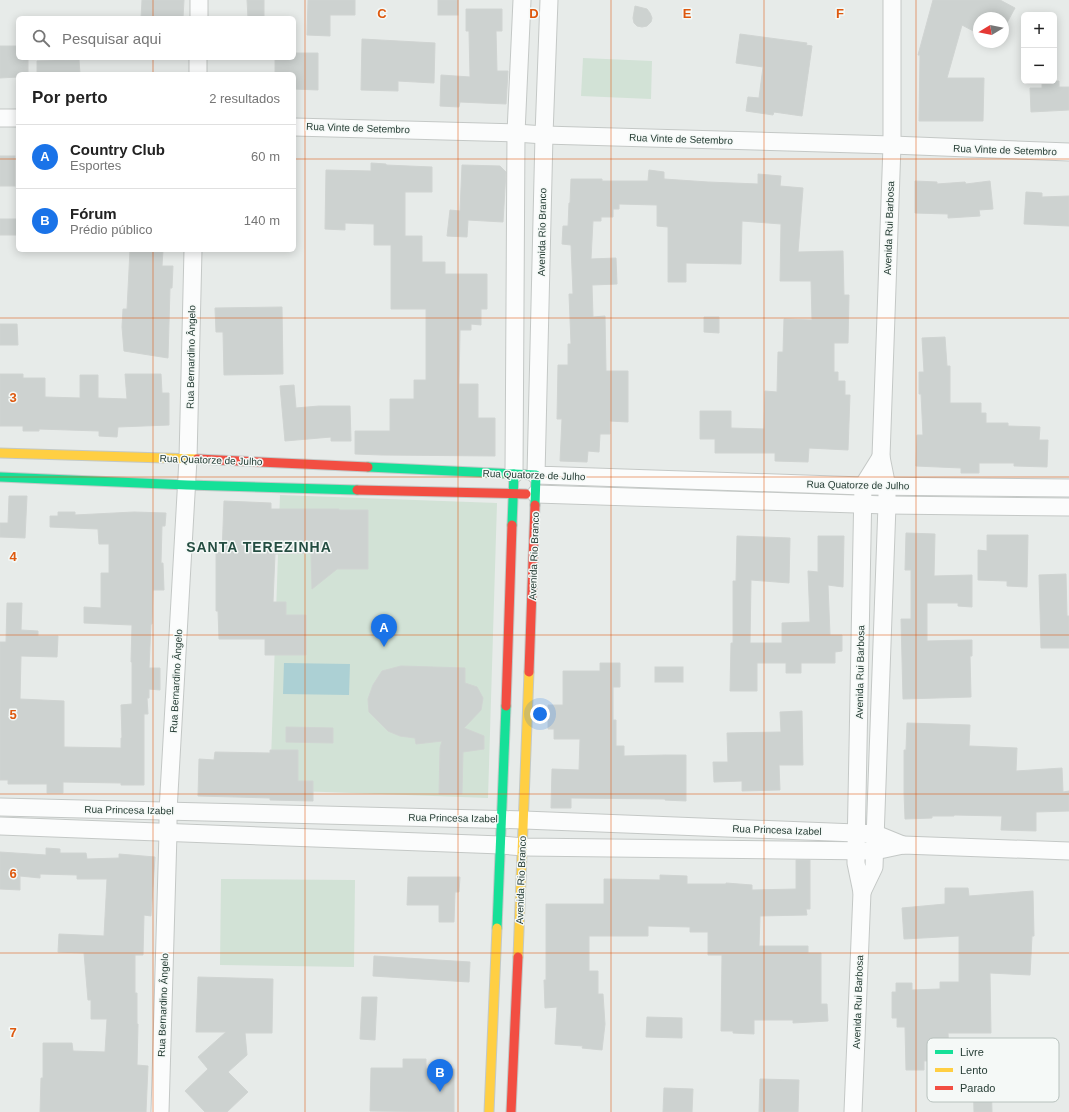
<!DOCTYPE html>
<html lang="pt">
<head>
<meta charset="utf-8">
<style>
  :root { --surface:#fff; --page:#f6f6f6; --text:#222; --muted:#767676; --line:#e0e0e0; --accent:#1a73e8 }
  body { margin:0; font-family:Helvetica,sans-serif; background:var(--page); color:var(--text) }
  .controls { position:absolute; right:12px; top:12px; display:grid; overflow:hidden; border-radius:6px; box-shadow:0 2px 10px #0003 }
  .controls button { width:36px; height:36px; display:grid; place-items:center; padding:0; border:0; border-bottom:1px solid var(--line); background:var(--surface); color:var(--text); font:20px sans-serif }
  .compass { position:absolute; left:973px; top:12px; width:36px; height:36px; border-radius:50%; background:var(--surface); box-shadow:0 2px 10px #0003; rotate:260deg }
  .you { position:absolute; left:540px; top:714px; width:14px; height:14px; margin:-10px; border:3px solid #fff; border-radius:50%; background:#1a73e8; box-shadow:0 0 0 6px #1a73e833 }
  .badge { display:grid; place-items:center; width:26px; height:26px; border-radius:50%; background:var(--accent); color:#fff; font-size:13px; font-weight:700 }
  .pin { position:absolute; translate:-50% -33px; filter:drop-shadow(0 1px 2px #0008) }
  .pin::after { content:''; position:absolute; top:21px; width:14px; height:12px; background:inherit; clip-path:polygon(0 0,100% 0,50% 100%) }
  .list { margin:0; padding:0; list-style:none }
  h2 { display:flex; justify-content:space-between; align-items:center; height:52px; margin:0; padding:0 16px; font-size:17px }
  h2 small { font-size:13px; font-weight:400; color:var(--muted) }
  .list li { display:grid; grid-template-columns:26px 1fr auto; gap:12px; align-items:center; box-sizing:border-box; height:64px; padding:0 16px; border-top:1px solid var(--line) }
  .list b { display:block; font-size:15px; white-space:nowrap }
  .list p { margin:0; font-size:13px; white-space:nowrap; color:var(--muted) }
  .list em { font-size:13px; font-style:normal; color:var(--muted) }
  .icon { flex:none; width:22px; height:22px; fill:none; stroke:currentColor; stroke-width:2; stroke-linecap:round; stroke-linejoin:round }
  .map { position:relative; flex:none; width:1069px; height:1112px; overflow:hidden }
  .search { position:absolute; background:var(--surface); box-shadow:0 2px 10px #0003; left:16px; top:16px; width:280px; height:44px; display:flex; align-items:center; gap:10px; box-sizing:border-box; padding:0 14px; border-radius:6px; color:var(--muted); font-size:15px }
  .panel { position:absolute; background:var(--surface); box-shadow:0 2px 10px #0003; left:16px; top:72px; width:280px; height:180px; border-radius:6px }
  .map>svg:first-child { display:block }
</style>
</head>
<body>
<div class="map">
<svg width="1069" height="1112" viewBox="0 0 1069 1112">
  <rect width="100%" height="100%" fill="#e7ebe9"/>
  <g fill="#d2e2d6">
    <polygon points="583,58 652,61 651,99 581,96"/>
    <polygon points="280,495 497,503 488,798 270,790"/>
    <polygon points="221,879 355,880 354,967 220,965"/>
  </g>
  <polygon fill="#acd0d4" points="284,663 350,664 349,695 283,694"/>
  <g fill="#cdd2d0" stroke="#d0d4d2">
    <polygon points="142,0 184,0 183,18 141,18"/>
    <polygon points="247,0 264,0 264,18 248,18"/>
    <polygon points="308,0 355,0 355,15 330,15 330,36 307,35"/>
    <rect x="438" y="0" width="20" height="15"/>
    <polygon points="933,0 1000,0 1015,8 1003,30 1003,18 979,18 979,34 962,25 947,78 984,78 983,121 919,121 920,55 918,55"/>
    <polygon points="635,6 647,9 650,13 652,18 651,22 647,26 642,27 637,26 634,23 633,18"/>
    <polygon points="466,9 502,9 502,31 496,31 497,71 508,71 506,104 460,102 459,107 440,106 441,75 470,77 469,31 466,31"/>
    <polygon points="740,34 807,43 806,45 812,46 802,116 774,112 773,115 746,111 748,97 759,98 763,67 736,63"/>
    <polygon points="362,39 435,43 434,83 398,81 398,91 361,90"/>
    <polygon points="0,46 18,46 18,58 28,58 28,74 18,74 18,77 0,78"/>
    <polygon points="294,53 318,53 318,90 294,89 294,74 275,74 275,58 294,58"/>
    <polygon points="79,60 80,74 37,74 37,61"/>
    <polygon points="1042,81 1059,81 1059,87 1069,87 1069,110 1031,112 1030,88 1042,88"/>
    <rect x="0" y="156" width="15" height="30"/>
    <polygon points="371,163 386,164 386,165 432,167 432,192 405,192 405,236 422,236 422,262 445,262 445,274 487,274 487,309 481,309 481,325 471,324 471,330 460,330 459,384 478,384 478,418 495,418 495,456 382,455 355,454 355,431 390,431 390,399 414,399 414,380 426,380 426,309 391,309 391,245 374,245 374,224 345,223 345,230 325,229 326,170 371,171"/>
    <polygon points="462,165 500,166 506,172 503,222 468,220 467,237 447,236 450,210 460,211"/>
    <polygon points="649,170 664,172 664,179 708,182 758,184 758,174 781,176 780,186 803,188 798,252 843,251 844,295 849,295 848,343 834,343 834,372 838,372 838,381 845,381 845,395 850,395 848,450 809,448 808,462 775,461 775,453 715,453 715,439 700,439 700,411 731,411 731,428 764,429 765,391 777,392 778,352 783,352 784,319 812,320 811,281 780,281 781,224 742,221 741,264 686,263 686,282 668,282 668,227 657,226 657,205 619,204 619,209 613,209 613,217 601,217 601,221 593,221 591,259 616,258 617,284 592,285 593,317 605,316 606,371 628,371 628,422 610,421 610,434 600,434 599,452 588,451 587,462 560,461 562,419 557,419 558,365 568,365 568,344 571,344 569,294 573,294 571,245 562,244 563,226 568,226 569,203 570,203 571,179 602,179 602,181 648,181"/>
    <polygon points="915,181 937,182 937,184 965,182 966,184 990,181 993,209 979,210 980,216 948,218 948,214 915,213"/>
    <polygon points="1026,192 1042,193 1042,197 1069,196 1069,226 1024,224"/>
    <rect x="0" y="219" width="18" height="16"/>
    <polygon points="130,250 163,250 162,266 173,266 172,288 170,288 168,358 124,351 122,327 123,309 127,309"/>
    <polygon points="282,307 283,374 224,375 223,332 216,332 215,308"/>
    <polygon points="704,317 719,317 719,333 704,332"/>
    <polygon points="0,324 17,324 18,345 0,345"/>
    <polygon points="945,337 947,366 950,366 950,403 981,403 981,413 986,413 986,423 1008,423 1008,426 1040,427 1039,440 1048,440 1047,467 1014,466 1014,463 979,463 979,473 961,473 961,468 916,466 917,435 923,435 921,394 919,394 919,372 924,372 922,338"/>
    <polygon points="0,374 23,374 23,378 45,378 45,397 80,398 80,375 98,375 98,398 127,399 125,374 161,374 162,393 169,393 169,425 118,427 117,437 99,436 99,431 39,429 39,431 23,431 23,426 0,426"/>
    <polygon points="294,385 296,408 319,406 350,406 351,441 331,441 331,437 285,441 280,386"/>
    <polygon points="9,496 27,496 25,538 0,537 0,523 8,523"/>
    <polygon points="224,501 271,503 271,509 339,509 339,510 368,510 368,569 337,569 312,589 311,553 275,554 273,602 286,602 286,615 306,615 306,655 265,655 265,639 219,639 218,611 216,611 216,552 222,553"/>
    <polygon points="58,512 75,512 75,515 134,512 166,513 165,526 162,526 161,563 163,563 164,590 153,590 152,624 151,624 149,668 160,668 160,690 149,689 149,698 147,698 148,714 144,714 144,785 121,785 121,783 63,782 63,793 47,793 47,784 8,784 8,780 0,780 0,642 6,642 7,603 22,603 21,630 38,631 38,636 58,636 57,657 21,656 20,699 64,701 64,747 121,748 121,738 122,738 121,705 132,704 132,662 131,662 132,625 84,623 84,607 101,608 101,573 109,573 109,544 99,544 98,529 50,527 50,516 58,516"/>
    <polygon points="906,533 935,534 934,576 972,575 972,607 958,606 958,603 927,603 927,641 972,640 972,656 970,656 971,697 903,699 901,619 911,619 911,570 905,570"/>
    <polygon points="987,535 1028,535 1027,587 1007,586 1007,581 978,580 978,550 987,551"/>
    <polygon points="737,536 790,538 789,583 751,580 750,643 782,643 782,623 810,622 808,571 818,572 818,536 844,536 843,587 828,585 830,635 842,635 842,651 835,652 835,663 801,663 801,673 786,673 786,663 757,663 757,691 730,691 731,643 733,643 733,581 736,581"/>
    <polygon points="1066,574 1067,616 1069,616 1069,648 1041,648 1039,575"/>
    <polygon points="600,663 620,663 620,687 613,687 613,720 616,720 616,746 624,746 624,756 666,755 686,755 686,801 665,800 665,799 571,798 571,808 551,808 552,769 579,770 580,739 554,739 554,729 548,729 548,705 563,705 563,671 600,671"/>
    <polygon points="401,666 465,668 465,683 477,687 483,698 481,710 464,728 484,736 484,749 463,752 462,794 439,794 440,748 442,741 416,744 415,738 400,736 388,731 369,712 368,699 373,685 382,671"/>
    <rect x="655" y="667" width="28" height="15"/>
    <polygon points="802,711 803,765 779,765 780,790 742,791 742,781 714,782 713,762 728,762 727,733 781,732 780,712"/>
    <polygon points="907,723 970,725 969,746 1017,748 1016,771 1062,768 1063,792 1069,791 1069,811 1036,812 1036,831 1001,830 1002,816 954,815 954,816 932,816 932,818 905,819 904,792 904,750 906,750"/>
    <polygon points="286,727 333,728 333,743 286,742"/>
    <polygon points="270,750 298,750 298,781 313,781 313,801 270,800 270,798 198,796 199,759 214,760 215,752 270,753"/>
    <polygon points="46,848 60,849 60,853 86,853 87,859 119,858 119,854 155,857 151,916 144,915 143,955 135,955 135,993 137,993 137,1024 138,1024 137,1065 148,1066 146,1112 40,1112 41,1078 43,1078 43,1043 72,1043 73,1051 105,1052 107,1019 91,1019 91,1000 88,1000 84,953 58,952 59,934 104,936 107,879 77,879 77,875 40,874 40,878 20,876 20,890 0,889 0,852 46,855"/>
    <polygon points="796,860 810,860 810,909 806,909 807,915 760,916 759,946 808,946 808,953 821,953 821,1004 827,1004 828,1021 793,1023 793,1020 754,1020 754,1034 733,1033 733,1031 721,1031 722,955 708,955 708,932 690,932 690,927 648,926 648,936 589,936 589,971 598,971 598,994 603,994 605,1024 602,1050 582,1048 583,1046 555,1044 557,1007 545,1008 544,980 546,980 546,904 604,904 604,879 660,880 660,875 687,876 687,884 726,884 726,883 752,885 752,890 796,889"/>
    <polygon points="408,877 460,877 459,892 455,892 454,922 439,922 439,905 407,905"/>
    <polygon points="945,888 968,888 969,896 1033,891 1034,936 1032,936 1030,975 990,973 991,1033 948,1033 949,1054 942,1054 942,1060 924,1061 924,1070 906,1070 905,1027 897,1027 897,1018 892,1018 892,992 896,992 896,983 912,983 912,990 940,989 940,982 959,982 959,936 904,939 902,908 945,904"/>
    <polygon points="374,956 470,962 469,982 373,976"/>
    <polygon points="198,977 273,979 272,1033 245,1033 247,1055 228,1072 248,1092 227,1112 205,1112 185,1091 208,1069 198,1057 226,1032 196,1032"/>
    <polygon points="362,997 377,997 375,1040 360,1039"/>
    <polygon points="647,1017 682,1018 682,1038 646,1037"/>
    <polygon points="403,1059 426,1059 426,1069 454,1069 454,1112 370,1111 371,1068 403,1068"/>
    <polygon points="991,1073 992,1112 974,1112 973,1074"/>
    <polygon points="760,1079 799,1080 798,1112 759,1112"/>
    <polygon points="664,1088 693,1089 692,1112 663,1112"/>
  </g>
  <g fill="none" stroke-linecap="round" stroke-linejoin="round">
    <defs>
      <g id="street">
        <polyline points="549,0 544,135 536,475 863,486 1069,488"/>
        <polyline points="199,18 199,0"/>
        <polyline points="198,74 198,58"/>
        <polyline points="0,118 18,118"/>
        <polyline points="294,127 516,133 544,135 892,145 1069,152"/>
        <polyline points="514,474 516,133 522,0"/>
        <polyline points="536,494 887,505 1069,507"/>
        <polyline points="0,807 524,820 856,833 876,834 903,845"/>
        <polyline points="0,826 501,845 523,847 875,851 903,845 1069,851"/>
        <polyline points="862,892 874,867 887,505 887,487 881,457 892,145 892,0"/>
        <polyline points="160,1112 168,833 168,811 188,459 193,250"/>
        <polyline points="853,1112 862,892 856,863 856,851 863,486 881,457"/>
      </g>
      <g id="fast">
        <polyline points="368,467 536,475 535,505"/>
        <polyline points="0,477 187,485 357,490"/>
        <polyline points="512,525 514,474"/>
        <polyline points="497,928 506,706"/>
      </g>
      <g id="slow">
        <polyline points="0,453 197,459"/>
        <polyline points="518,957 529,672"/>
        <polyline points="489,1112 497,928"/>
      </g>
      <g id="jam">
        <polyline points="197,459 368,467"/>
        <polyline points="357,490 526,494"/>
        <polyline points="529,672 535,505"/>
        <polyline points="506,706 512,525"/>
        <polyline points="511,1112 518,957"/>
      </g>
    </defs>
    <use href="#street" stroke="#c4c8c6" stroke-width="19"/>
    <use href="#fast" stroke="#c2c8c6" stroke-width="11"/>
    <use href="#slow" stroke="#c2c8c6" stroke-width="11"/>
    <use href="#jam" stroke="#c2c8c6" stroke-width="11"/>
    <use href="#street" stroke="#fbfcfc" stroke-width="17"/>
    <use href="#fast" stroke="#16e098" stroke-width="9"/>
    <use href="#slow" stroke="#ffcf43" stroke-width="9"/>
    <use href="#jam" stroke="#f24e42" stroke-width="9"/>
  </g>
  <path fill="none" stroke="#de580e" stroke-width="1" stroke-opacity="0.55" d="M 153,0 L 153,18M 305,0 L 305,1112M 458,0 L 458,1112M 611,0 L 611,1112M 764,0 L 764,1112M 916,0 L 916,1112M 153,58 L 153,74M 0,159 L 18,159M 294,159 L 1069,159M 153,250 L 153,1112M 0,318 L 1069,318M 0,477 L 1069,477M 0,635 L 1069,635M 0,794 L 1069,794M 0,953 L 1069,953"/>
  <g text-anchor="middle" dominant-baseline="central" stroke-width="3" stroke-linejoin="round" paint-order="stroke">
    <g font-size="10" fill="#263d35" stroke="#f5f9f7">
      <text transform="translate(358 128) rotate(2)">Rua Vinte de Setembro</text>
      <text transform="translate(681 139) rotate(2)">Rua Vinte de Setembro</text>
      <text transform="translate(1005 150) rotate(2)">Rua Vinte de Setembro</text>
      <text transform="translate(889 228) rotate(-88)">Avenida Rui Barbosa</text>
      <text transform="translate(542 232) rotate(-89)">Avenida Rio Branco</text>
      <text transform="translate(191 357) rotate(-89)">Rua Bernardino Ângelo</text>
      <text transform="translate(211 460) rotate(2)">Rua Quatorze de Julho</text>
      <text transform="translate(534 475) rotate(2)">Rua Quatorze de Julho</text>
      <text transform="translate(858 485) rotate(1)">Rua Quatorze de Julho</text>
      <text transform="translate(534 556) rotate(-88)">Avenida Rio Branco</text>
      <text transform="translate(860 672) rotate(-89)">Avenida Rui Barbosa</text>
      <text transform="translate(176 681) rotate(-87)">Rua Bernardino Ângelo</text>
      <text transform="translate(129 810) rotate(1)">Rua Princesa Izabel</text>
      <text transform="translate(453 818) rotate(1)">Rua Princesa Izabel</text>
      <text transform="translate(777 830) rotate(2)">Rua Princesa Izabel</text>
      <text transform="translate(521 880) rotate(-88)">Avenida Rio Branco</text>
      <text transform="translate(858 1002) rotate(-88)">Avenida Rui Barbosa</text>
      <text transform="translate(163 1005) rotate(-88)">Rua Bernardino Ângelo</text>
    </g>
    <g font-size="14" font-weight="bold" letter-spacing="1" fill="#244d41" stroke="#f5f9f7">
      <text x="259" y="547">SANTA TEREZINHA</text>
    </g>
  </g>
  <rect x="927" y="1038" width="132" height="64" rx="6" fill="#f5f9f7" stroke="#b7c1bd" stroke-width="1"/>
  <rect x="935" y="1050" width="18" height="4" fill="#16e098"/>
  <rect x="935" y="1068" width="18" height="4" fill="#ffcf43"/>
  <rect x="935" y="1086" width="18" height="4" fill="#f24e42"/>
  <g font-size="11" fill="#263d35">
    <text x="960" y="1056">Livre</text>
    <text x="960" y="1074">Lento</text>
    <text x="960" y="1092">Parado</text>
  </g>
  <g font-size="13" text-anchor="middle" font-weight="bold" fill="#de580e" stroke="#f5f9f7" stroke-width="3" stroke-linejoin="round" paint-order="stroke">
    <text x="382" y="18">C</text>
    <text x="534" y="18">D</text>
    <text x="687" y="18">E</text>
    <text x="840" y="18">F</text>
    <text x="13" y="402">3</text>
    <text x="13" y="561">4</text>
    <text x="13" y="719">5</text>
    <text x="13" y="878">6</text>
    <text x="13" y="1037">7</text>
  </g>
</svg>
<div class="controls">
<button>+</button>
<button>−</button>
</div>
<svg class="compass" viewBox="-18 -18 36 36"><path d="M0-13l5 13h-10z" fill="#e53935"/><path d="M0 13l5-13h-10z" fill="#767676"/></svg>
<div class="you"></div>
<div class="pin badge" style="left:384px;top:647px">A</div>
<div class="pin badge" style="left:440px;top:1092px">B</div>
<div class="search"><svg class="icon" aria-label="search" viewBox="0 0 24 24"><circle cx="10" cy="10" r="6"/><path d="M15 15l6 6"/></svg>Pesquisar aqui</div>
<section class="panel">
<h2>Por perto<small>2 resultados</small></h2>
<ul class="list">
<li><span class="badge">A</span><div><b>Country Club</b><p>Esportes</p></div><em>60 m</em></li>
<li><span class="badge">B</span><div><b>Fórum</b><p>Prédio público</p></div><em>140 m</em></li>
</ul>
</section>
</div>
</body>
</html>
